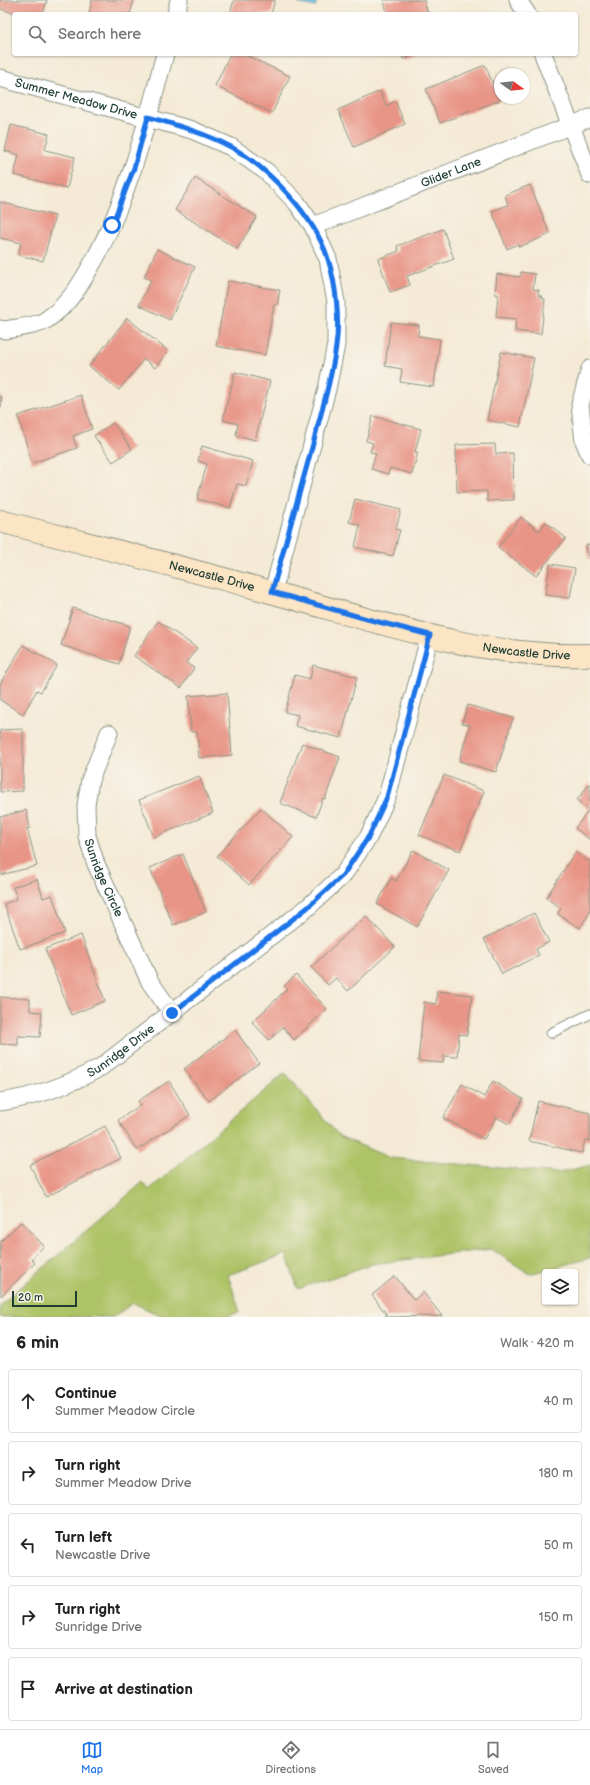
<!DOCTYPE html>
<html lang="en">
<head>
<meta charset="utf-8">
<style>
  :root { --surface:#fff; --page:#f6f6f6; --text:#222; --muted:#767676; --line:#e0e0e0; --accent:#1a73e8 }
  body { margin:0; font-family:"Balsamiq Sans",sans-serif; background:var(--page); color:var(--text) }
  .controls { position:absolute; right:12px; bottom:12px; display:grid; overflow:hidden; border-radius:4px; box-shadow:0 1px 3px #0004 }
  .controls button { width:36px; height:36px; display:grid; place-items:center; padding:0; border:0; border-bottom:1px solid var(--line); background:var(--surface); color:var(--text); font:20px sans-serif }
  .compass { position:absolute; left:494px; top:68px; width:36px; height:36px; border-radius:50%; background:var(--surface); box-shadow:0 1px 3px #0004; rotate:105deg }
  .scale { position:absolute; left:12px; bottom:10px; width:65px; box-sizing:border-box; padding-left:4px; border:2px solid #1f3d34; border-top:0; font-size:11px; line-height:14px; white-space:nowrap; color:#1f3d34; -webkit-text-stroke:3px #f7f3e8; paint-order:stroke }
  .stop { position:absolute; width:12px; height:12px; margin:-9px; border:3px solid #1a73e8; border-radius:50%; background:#fff }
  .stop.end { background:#1a73e8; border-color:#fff; box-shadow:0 1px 4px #0008 }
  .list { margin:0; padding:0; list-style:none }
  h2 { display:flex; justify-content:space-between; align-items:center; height:52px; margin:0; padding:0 16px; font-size:17px }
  h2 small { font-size:13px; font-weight:400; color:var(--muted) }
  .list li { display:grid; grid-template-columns:26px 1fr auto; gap:12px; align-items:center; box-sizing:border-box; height:64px; margin:0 8px 8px; padding:0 8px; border:1px solid var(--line); border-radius:4px }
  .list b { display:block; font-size:15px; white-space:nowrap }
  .list p { margin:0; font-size:13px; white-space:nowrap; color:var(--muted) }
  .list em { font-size:13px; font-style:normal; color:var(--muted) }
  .icon { flex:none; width:22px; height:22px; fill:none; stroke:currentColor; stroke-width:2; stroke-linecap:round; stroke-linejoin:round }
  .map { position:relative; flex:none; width:590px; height:1317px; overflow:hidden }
  .search { position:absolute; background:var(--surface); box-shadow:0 1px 3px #0004; left:12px; right:12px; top:12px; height:44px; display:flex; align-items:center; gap:10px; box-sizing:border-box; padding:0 14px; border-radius:4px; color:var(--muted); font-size:15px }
  .sheet { height:412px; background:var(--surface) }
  nav { display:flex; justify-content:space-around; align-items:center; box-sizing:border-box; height:56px; border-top:1px solid var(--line); background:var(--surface); font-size:11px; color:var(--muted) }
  nav a { display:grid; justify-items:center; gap:2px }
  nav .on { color:var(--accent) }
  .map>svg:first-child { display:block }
</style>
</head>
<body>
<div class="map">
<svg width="590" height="1317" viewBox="0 0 590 1317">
  <rect width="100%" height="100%" fill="#f7f3e8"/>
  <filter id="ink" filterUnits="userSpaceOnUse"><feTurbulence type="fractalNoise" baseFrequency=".025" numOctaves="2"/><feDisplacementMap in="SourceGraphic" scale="8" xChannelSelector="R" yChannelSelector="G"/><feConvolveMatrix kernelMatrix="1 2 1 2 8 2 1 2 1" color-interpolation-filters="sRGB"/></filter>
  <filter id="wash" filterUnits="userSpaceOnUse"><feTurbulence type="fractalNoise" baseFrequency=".012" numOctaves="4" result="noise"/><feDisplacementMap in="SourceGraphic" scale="16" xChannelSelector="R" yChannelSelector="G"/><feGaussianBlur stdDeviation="0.9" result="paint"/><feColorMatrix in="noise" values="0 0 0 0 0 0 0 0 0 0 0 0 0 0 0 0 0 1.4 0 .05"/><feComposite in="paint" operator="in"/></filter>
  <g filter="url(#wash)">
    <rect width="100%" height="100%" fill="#f4ead5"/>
    <polygon fill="#aec266" stroke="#66804d" points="285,1073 339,1136 390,1158 559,1173 590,1165 590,1258 530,1274 491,1249 372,1264 298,1289 286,1254 228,1275 240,1312 224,1317 164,1317 133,1303 113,1317 0,1317 0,1305 143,1182 149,1190"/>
    <polygon fill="#6ac2e7" stroke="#44808e" points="298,0 317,0 315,7 298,3"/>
    <g id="blocks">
      <g fill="#e89587">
        <polygon points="0,0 47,0 43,14 18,14 0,9"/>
        <polygon points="92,0 134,0 130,14 89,14"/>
        <polygon points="234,0 275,0 271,14 230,14"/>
        <polygon points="383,0 424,0 428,14 388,14"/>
        <polygon points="230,54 243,54 290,76 272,113 215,86"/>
        <polygon points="401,54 418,54 403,59"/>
        <polygon points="485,65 500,100 440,123 426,89"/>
        <polygon points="380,91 386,106 395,101 405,124 354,147 338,110"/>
        <polygon points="11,125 49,134 45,150 75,157 67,188 14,175 19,155 5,151"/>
        <polygon points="195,178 257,217 237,249 175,210"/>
        <polygon points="530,185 550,234 519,247 518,244 507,249 492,211 508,205 505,195"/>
        <polygon points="0,202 55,216 43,261 18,255 21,243 0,238"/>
        <polygon points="443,229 454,259 407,276 410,285 390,292 378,259 399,251 397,246"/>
        <polygon points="157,249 195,267 170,320 139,305 151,280 144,277"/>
        <polygon points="521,272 535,274 533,289 539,290 538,295 542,296 542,298 545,299 541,334 515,331 516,319 496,317 498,294 495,294 497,274 520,277"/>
        <polygon points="228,281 280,290 277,305 274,305 265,355 216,346"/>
        <polygon points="127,318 168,351 155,368 144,359 119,390 89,366"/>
        <polygon points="391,322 419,325 418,336 440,339 434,387 400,382 402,369 385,366"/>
        <polygon points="501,352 534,358 520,427 487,420"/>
        <polygon points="235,372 270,381 255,440 236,435 238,424 223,420"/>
        <polygon points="81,395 92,429 73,436 77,448 32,463 18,416"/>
        <polygon points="0,396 2,397 1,407 0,407"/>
        <polygon points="373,416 421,429 415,452 418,452 412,474 390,468 388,474 371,469 376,453 370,452 373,443 366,441"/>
        <polygon points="113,423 132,449 113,462 94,436"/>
        <polygon points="495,444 496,454 513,453 514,500 487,501 487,491 457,492 456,445"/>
        <polygon points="202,446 253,461 246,486 237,484 230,508 197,499 207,464 198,461"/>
        <polygon points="355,499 401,510 396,529 400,530 393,556 355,547 360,525 349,522"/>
        <polygon points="521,517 539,531 546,522 566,538 536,576 498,547"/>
        <polygon points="590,544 590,559 589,559 586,545"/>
        <polygon points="550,564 575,568 570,598 545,595"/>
        <polygon points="73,608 130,626 119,664 61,645"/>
        <polygon points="158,621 197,648 186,663 194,668 181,688 134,656"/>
        <polygon points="23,645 57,665 41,692 37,690 23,714 0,700 0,684"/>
        <polygon points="313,665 357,677 341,738 295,726 298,715 285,712 295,675 310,679"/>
        <polygon points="227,693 232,755 199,758 197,732 191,732 188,696"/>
        <polygon points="468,705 513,718 496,772 459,761 470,725 462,723"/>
        <polygon points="23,729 23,791 0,792 0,730"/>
        <polygon points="302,743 340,757 325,799 323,798 316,817 280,803"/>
        <polygon points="444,775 484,791 460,851 419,835"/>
        <polygon points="199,776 213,813 154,837 139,800"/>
        <polygon points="590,783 590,840 575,828 589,810 577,800"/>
        <polygon points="261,808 293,837 249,885 217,856"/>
        <polygon points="26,810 30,828 27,828 37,866 0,875 0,817"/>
        <polygon points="413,850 449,870 417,927 377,904 391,878 396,881"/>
        <polygon points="575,852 590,862 590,912 580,928 558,914 561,908 546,898"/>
        <polygon points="183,854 206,912 173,925 150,868"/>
        <polygon points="37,879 43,898 52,895 65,933 20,949 4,904 17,899 13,887"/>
        <polygon points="534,913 549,942 536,949 539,955 502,974 484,939"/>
        <polygon points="366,916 395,947 348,991 336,978 328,985 311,967"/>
        <polygon points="81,935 105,1001 71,1015 45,949"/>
        <polygon points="296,975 327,1009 294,1040 283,1027 269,1040 252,1022 287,989 284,986"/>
        <polygon points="437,991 472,995 467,1035 459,1034 457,1057 444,1056 443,1063 418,1061 424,1002 436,1004"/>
        <polygon points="0,997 30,999 30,1011 42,1012 40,1037 18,1036 18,1045 0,1044"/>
        <polygon points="235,1030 259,1063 209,1101 184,1069"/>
        <polygon points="169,1081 190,1115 137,1150 118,1120 141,1105 138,1101"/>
        <polygon points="493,1081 523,1099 509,1124 496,1117 484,1139 443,1118 462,1084 484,1097"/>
        <polygon points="538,1101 590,1113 590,1141 585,1140 582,1153 529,1141"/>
        <polygon points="105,1126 121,1158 46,1197 30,1165"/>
        <polygon points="21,1222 44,1246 31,1259 35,1263 1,1296 0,1242"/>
        <polygon points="395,1276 414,1300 423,1292 442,1316 384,1317 387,1315 372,1295"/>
      </g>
    </g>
  </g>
  <g filter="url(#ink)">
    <use href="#blocks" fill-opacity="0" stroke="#8a9484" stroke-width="1"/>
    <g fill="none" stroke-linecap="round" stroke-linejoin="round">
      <defs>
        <polyline id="lane" points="551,1033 590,1014"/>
        <g id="street">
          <polyline points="518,0 527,14"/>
          <polyline points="176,14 179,0"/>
          <polyline points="543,54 590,175"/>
          <path id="s1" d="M 0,78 L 192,130 L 231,147 L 267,172 L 297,203 L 313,226 L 328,259 L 336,302 L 336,345 L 327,389 L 273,592"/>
          <path id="s2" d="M 313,226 L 590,118"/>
          <path d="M 0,329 L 5,330 C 15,328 38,326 46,320 C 70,304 82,282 96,257 C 130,192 146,125 165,54"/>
          <polyline points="590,369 580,405 584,441 590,455"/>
          <path id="s3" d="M 109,733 L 90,780 L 86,805 L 87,836 L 96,864 L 150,982 L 172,1013"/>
          <path id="s4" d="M 0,1102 C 36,1097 69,1085 101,1067 L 307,908 L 343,875 L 369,836 L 387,797 L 430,635"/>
        </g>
        <g id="secondary">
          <path id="s5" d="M 0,521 C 91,545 183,567 274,593 C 376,621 484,659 590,655"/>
        </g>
      </defs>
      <use href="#lane" stroke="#8a9484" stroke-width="11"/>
      <use href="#street" stroke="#8a9484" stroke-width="19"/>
      <use href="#secondary" stroke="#8a9484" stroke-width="24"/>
      <use href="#lane" stroke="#fff" stroke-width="9"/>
      <use href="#street" stroke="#fff" stroke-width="17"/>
      <use href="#secondary" stroke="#fce5c4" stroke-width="22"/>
    </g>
  </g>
  <g fill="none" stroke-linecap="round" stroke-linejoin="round" filter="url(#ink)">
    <path stroke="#1a73e8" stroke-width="5" d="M 112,225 L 134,168 L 148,117 C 176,125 205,133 231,147 C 269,168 315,217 328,259 C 336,284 340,320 336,346 C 332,378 322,409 314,440 C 300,491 286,542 272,592 L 367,619 L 430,635 L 387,797 L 369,836 L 343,875 L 307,908 L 172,1013"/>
  </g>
  <g text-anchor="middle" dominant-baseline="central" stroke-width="3.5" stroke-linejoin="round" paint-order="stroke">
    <g font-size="12" fill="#1f3d34" stroke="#f7f3e8">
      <text stroke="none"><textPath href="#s1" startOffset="79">Summer Meadow Drive</textPath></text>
      <text stroke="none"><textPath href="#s2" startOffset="148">Glider Lane</textPath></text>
      <text stroke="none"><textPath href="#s5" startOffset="219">Newcastle Drive</textPath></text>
      <text stroke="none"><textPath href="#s5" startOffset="543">Newcastle Drive</textPath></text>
      <text stroke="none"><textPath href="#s3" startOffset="152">Sunridge Circle</textPath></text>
      <text stroke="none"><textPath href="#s4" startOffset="133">Sunridge Drive</textPath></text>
    </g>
  </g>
</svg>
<div class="controls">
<button><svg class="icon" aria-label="layers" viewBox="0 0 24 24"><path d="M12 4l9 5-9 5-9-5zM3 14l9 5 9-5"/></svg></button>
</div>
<svg class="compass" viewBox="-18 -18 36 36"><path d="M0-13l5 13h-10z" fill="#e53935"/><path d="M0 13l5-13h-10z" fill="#767676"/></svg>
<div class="scale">20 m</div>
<div class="stop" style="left:112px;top:225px"></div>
<div class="stop end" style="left:172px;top:1013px"></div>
<div class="search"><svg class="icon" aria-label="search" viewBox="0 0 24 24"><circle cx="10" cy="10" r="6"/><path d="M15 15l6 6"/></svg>Search here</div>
</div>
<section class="sheet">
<h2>6 min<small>Walk · 420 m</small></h2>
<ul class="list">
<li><svg class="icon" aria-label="ahead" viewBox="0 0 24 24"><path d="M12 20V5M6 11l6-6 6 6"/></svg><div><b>Continue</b><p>Summer Meadow Circle</p></div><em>40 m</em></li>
<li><svg class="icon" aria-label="right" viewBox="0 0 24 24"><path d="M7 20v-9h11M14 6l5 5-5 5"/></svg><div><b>Turn right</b><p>Summer Meadow Drive</p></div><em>180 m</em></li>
<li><svg class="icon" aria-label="left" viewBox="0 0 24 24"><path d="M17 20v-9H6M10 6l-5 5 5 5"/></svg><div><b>Turn left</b><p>Newcastle Drive</p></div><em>50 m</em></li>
<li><svg class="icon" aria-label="right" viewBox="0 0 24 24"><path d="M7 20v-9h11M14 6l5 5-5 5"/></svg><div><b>Turn right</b><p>Sunridge Drive</p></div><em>150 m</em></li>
<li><svg class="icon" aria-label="arrive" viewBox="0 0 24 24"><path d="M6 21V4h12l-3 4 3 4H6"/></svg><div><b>Arrive at destination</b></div></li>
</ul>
</section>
<nav>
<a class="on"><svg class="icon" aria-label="map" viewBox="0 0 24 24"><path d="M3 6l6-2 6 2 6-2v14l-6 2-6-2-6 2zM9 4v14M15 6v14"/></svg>Map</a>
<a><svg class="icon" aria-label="directions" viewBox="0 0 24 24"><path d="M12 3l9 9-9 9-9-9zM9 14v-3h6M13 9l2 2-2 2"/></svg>Directions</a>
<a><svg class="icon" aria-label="saved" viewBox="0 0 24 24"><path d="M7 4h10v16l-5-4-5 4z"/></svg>Saved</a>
</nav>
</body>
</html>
